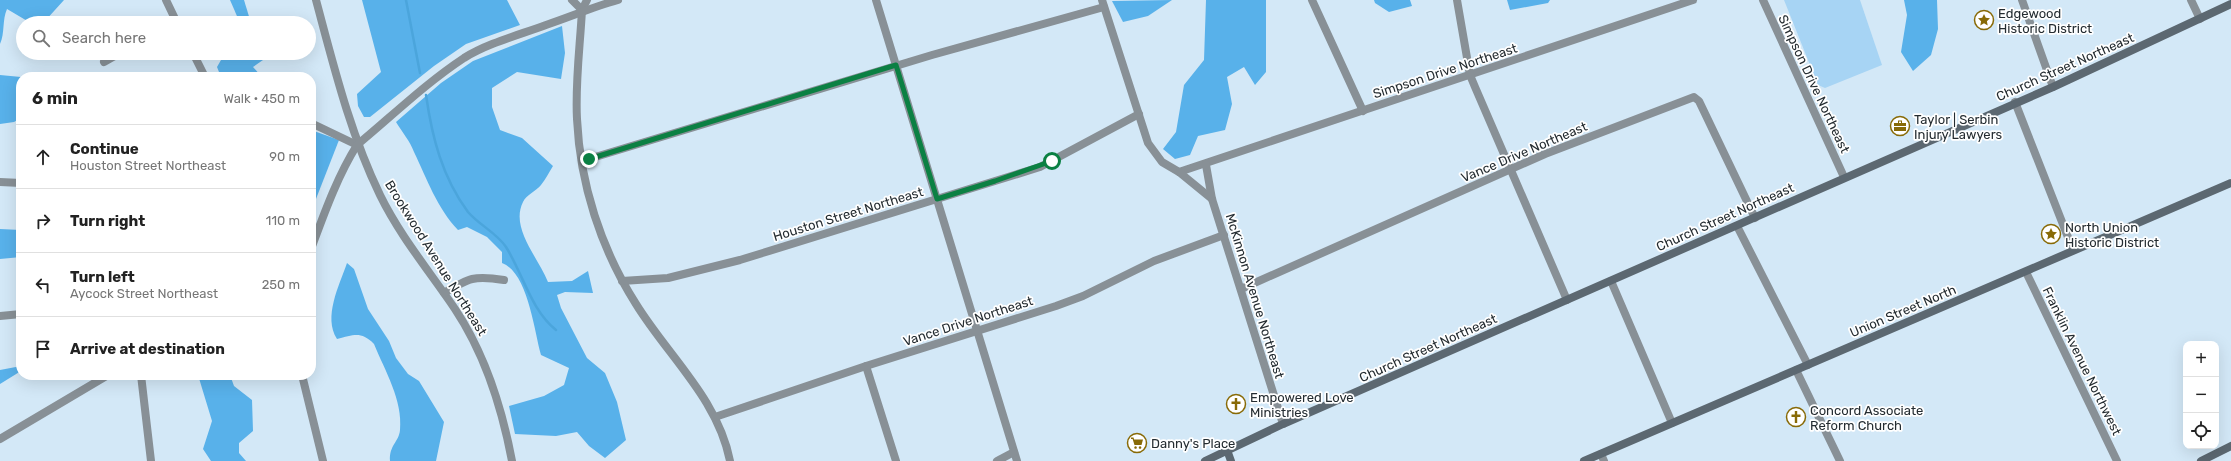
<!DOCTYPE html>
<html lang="en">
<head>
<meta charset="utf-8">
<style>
  :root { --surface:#fff; --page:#f6f6f6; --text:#222; --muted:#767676; --line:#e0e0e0 }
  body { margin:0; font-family:Rubik,sans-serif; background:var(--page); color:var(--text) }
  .controls { position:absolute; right:12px; bottom:12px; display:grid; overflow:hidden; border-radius:8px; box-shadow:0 4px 16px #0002 }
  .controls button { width:36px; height:36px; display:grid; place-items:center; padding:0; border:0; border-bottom:1px solid var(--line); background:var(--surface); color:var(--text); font:20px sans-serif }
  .stop { position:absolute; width:12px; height:12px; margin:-9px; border:3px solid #0b8043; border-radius:50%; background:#fff }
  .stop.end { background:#0b8043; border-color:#fff; box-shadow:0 1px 4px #0008 }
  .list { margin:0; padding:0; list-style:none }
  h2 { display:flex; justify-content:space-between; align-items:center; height:52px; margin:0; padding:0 16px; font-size:17px }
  h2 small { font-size:13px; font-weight:400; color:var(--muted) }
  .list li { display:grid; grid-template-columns:26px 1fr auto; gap:12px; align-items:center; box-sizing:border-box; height:64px; padding:0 16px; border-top:1px solid var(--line) }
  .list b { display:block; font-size:15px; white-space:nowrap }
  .list p { margin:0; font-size:13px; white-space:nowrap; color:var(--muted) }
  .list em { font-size:13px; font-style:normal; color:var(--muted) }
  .icon { flex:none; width:22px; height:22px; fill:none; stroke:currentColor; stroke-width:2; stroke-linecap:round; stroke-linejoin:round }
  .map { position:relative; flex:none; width:2231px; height:461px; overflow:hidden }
  .search { position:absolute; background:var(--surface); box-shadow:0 4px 16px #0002; left:16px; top:16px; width:300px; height:44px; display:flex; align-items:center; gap:10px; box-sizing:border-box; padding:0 14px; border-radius:22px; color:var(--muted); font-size:15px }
  .panel { position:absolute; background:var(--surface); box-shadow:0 4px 16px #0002; left:16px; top:72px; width:300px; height:308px; border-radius:16px }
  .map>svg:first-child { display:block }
</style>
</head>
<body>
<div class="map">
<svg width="2231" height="461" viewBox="0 0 2231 461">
  <rect width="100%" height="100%" fill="#d3e8f7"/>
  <polygon fill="#a7d4f4" points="1784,0 1860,0 1882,65 1825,88 1818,85"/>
  <g fill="#58b1ea">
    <path d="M 0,0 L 64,0 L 45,21 L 29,22 L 7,9 C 2,20 5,33 0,44 Z"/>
    <polygon points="230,0 244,0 251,23 240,23"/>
    <polygon points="362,0 507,0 520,25 466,44 434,66 370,117 364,117 358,106 357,94 381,72"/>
    <polygon points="1172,0 1148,16 1123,22 1112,1"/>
    <polygon points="1206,0 1266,0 1266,72 1255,85 1244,67 1227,77 1232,104 1225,130 1198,136 1190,155 1175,159 1163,149 1176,132 1184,85 1204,60"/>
    <polygon points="1374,0 1410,0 1412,6 1389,12 1375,3"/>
    <polygon points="1507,0 1550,0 1548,3 1510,10"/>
    <polygon points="1904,0 1937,0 1938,29 1931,55 1913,71 1901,52 1907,15"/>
    <path d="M 562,26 L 565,53 L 561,79 L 517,72 L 492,88 L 492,107 L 500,130 L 522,138 L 553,166 C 549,172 546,179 541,185 C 536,191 526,195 523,202 C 510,228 538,257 548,282 L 572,281 L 588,271 L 593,293 L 565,292 L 557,295 L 561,308 L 587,358 L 605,373 L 617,402 L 626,440 L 605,458 L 589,446 L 577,432 L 556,436 L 515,434 L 509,406 L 544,396 L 564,385 L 569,368 L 541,355 C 534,330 528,273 502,263 L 502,252 L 487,237 L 467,227 L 458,230 C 437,208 427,179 414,152 C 410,141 402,132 396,122 L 441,83 L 473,61 Z"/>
    <polygon points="225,53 261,53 263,60 253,67 262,77 221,77 217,67"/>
    <polygon points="0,75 21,77 21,118 14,122 0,124"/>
    <polygon points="311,130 339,140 314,204 311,203"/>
    <polygon points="0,229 21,230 21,257 0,259"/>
    <path d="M 347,263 L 354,269 L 368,309 L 389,341 L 396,358 L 408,374 L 419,381 L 444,422 L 436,461 L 390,461 C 389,445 399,442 400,430 C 403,400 385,371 374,344 C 361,331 354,335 337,339 C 323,317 339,286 347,263 Z"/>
    <polygon points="21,366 21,371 0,384 0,370"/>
    <polygon points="198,375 230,375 234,386 252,400 253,431 239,443 239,453 246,461 211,461 203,449 212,421"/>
  </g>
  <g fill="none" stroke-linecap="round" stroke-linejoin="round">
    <g stroke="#4ba5dc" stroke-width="2.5">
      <polyline points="406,0 420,73"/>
      <path d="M 426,95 C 432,137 442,177 468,212 C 479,225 497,233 506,247 C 523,274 531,310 556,330"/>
    </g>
    <g stroke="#889096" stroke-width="8">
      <polyline points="166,0 177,23"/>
      <path d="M 316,0 C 334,67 350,133 380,195 C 400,236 430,272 455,309 C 485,354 502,408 512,461"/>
      <polyline points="572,0 582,10"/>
      <path d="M 587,0 L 582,10 C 580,47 575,83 577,119 C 580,184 601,249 636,304 C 668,356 718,399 730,461"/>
      <polyline points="876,0 1017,461"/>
      <polyline points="1102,0 1148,143 1162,162 1179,172 1693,0"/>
      <polyline points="1312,0 1363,111"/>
      <polyline points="1457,0 1470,75 1475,87 1567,300"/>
      <polyline points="1763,0 1844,177"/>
      <polyline points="2022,0 2053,87"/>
      <polyline points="2191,0 2200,19"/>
      <polyline points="193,53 205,77"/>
      <polyline points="104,62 120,53"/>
      <polyline points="2015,102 2073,250"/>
      <polyline points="311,123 357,145"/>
      <polyline points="582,161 932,55 1104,7"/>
      <polyline points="1206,165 1212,199 1283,424"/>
      <polyline points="1179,172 1212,199"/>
      <polyline points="0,182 21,183"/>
      <polyline points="1737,226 1808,365"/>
      <path d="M 311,249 C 324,214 337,177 357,145 C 392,116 426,83 464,58 C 488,43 519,35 546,25 C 570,17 593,7 618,0"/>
      <polyline points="2026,272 2117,461"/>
      <polyline points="622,281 668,278 740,260 995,181 1040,167 1139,114"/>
      <polyline points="1611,281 1672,423"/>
      <polyline points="1241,289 1545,154 1694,97 1699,101 1755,218"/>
      <path d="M 444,293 C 469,278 474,275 504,280"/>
      <polyline points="0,316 21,314"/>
      <polyline points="866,366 896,461"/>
      <polyline points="1796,370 1840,461"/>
      <polyline points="141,375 151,461"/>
      <polyline points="302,375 323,461"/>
      <polyline points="715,417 866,366 1056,306 1083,296 1154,261 1224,235"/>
      <polyline points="0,439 108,375"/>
      <polyline points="1601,454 1604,461"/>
      <polyline points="997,461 1014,452"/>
    </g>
    <g stroke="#5c6871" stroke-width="8">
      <polyline points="1227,450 1231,461"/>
      <polyline points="1205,461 1283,424 2053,87 2231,4"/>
      <polyline points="1584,461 2231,183"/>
      <polyline points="2201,461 2231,446"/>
    </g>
  </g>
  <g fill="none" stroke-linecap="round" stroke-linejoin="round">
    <polyline stroke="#0b8043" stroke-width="5" points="589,159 896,65 937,199 995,181 1052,161"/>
  </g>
  <defs>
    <symbol id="sight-ring" viewBox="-11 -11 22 22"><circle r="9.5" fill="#fff" stroke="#886a07" stroke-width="1.5"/><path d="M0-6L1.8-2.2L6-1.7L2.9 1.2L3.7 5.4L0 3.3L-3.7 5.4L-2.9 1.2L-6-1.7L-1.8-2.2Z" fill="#886a07"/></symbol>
    <symbol id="office-ring" viewBox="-11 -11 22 22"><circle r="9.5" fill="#fff" stroke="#886a07" stroke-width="1.5"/><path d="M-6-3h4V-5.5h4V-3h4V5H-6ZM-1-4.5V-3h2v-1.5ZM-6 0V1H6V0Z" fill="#886a07"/></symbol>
    <symbol id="church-ring" viewBox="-11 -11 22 22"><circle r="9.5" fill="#fff" stroke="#886a07" stroke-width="1.5"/><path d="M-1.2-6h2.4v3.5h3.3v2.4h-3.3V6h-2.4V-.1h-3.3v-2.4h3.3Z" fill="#886a07"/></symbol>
    <symbol id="supermarket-ring" viewBox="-11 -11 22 22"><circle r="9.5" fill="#fff" stroke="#886a07" stroke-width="1.5"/><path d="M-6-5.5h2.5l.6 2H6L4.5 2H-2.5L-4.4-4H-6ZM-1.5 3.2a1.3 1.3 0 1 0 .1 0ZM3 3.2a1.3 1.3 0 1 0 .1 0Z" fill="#886a07"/></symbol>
  </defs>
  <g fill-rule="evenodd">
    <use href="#sight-ring" x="1973" y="9" width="22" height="22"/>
    <use href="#office-ring" x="1889" y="115" width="22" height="22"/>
    <use href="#sight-ring" x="2040" y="223" width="22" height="22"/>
    <use href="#church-ring" x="1225" y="393" width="22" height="22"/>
    <use href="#church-ring" x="1785" y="406" width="22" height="22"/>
    <use href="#supermarket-ring" x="1126" y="432" width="22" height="22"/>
  </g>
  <g text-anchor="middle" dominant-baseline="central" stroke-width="3.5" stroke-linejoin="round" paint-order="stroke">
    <g font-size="13" fill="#242c31" stroke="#fff" text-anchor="start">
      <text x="1998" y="13">Edgewood<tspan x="1998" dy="15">Historic District</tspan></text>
      <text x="1914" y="119">Taylor | Serbin<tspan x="1914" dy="15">Injury Lawyers</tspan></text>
      <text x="2065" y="227">North Union<tspan x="2065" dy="15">Historic District</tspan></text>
      <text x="1250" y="397">Empowered Love<tspan x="1250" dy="15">Ministries</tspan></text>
      <text x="1810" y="410">Concord Associate<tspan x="1810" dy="15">Reform Church</tspan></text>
      <text x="1151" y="443">Danny's Place</text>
    </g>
    <g font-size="13" fill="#242c31" stroke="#fff">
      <text transform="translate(2065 67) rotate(-24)">Church Street Northeast</text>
      <text transform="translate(1445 71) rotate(-18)">Simpson Drive Northeast</text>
      <text transform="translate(1814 84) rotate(65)">Simpson Drive Northeast</text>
      <text transform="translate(1524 152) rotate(-23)">Vance Drive Northeast</text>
      <text transform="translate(848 214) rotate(-17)">Houston Street Northeast</text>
      <text transform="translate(1725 217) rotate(-24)">Church Street Northeast</text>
      <text transform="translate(436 258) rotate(58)">Brookwood Avenue Northeast</text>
      <text transform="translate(1255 296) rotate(73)">McKinnon Avenue Northeast</text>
      <text transform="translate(1903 311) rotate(-23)">Union Street North</text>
      <text transform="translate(968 321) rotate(-18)">Vance Drive Northeast</text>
      <text transform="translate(1428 348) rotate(-24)">Church Street Northeast</text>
      <text transform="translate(2082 361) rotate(64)">Franklin Avenue Northwest</text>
    </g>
  </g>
</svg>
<div class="controls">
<button>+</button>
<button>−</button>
<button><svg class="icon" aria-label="locate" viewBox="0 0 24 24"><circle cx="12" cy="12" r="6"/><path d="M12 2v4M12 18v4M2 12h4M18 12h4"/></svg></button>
</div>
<div class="stop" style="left:1052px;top:161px"></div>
<div class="stop end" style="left:589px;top:159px"></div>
<div class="search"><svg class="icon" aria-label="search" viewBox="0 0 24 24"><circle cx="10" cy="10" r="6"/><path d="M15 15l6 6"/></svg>Search here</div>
<section class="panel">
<h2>6 min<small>Walk · 450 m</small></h2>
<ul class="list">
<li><svg class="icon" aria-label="ahead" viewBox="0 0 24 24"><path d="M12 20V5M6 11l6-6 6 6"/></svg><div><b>Continue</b><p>Houston Street Northeast</p></div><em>90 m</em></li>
<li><svg class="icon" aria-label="right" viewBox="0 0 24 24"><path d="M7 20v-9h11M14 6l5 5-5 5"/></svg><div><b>Turn right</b></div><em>110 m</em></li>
<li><svg class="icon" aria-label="left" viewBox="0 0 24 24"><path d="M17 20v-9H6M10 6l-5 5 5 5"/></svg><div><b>Turn left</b><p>Aycock Street Northeast</p></div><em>250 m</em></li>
<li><svg class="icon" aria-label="arrive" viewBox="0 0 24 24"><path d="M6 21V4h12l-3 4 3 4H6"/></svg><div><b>Arrive at destination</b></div></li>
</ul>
</section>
</div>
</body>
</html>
